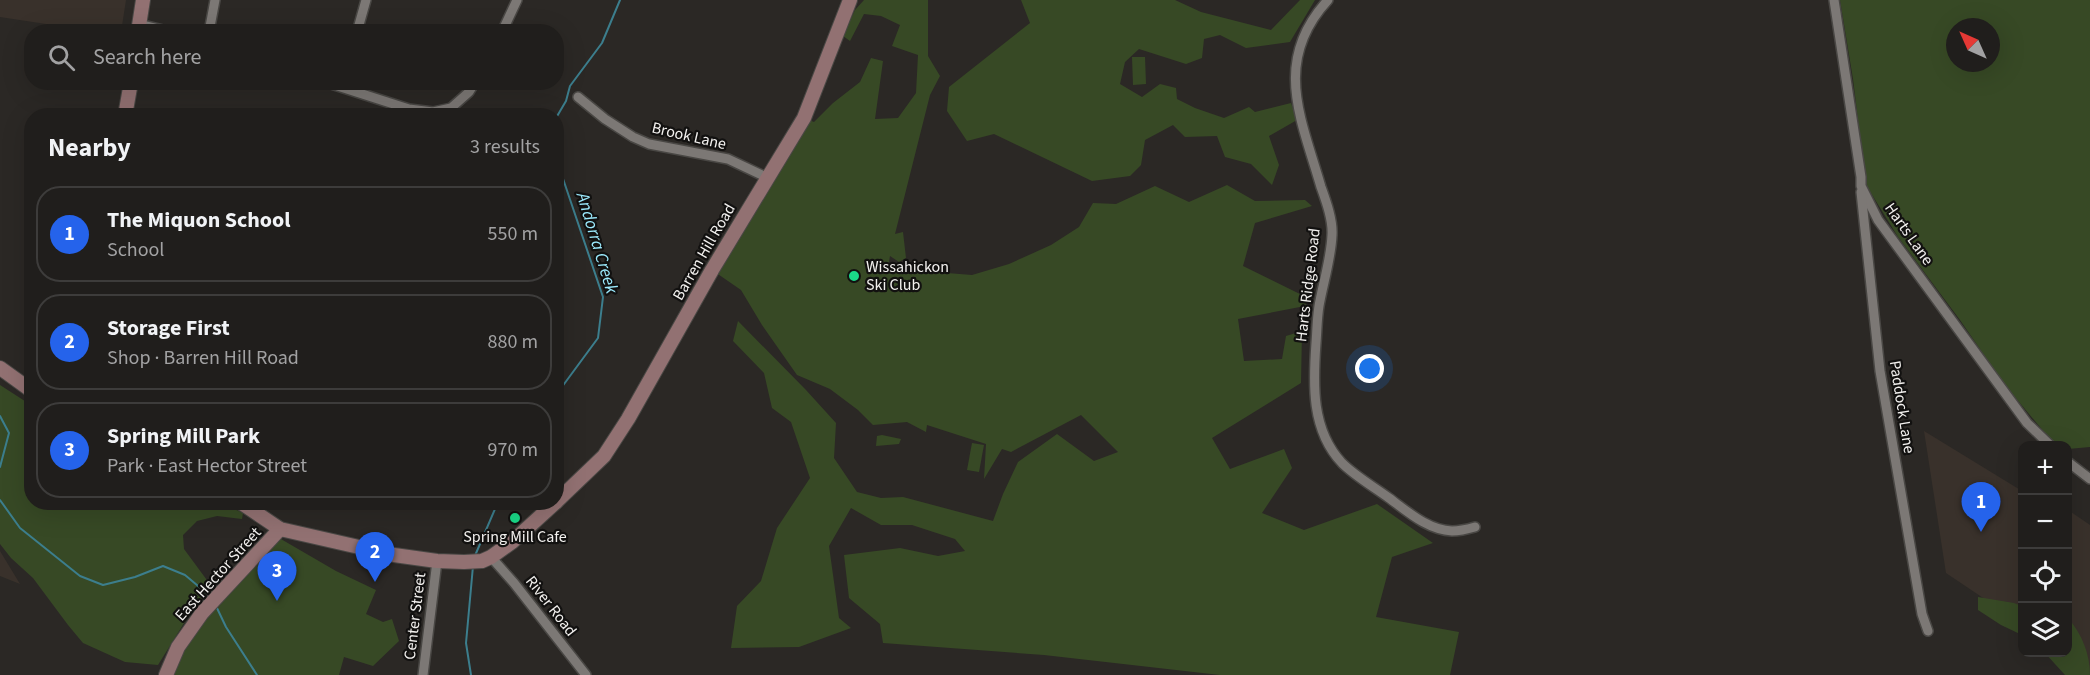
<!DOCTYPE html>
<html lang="en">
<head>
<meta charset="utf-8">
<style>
  :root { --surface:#201e1c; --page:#282725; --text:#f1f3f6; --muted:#a2a2a3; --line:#3d3c3b; --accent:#2563eb }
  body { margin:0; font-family:"Source Sans 3",sans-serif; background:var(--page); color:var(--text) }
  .controls { position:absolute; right:18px; bottom:18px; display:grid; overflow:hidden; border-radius:12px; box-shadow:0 6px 24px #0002 }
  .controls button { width:54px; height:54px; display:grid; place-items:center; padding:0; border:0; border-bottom:2px solid var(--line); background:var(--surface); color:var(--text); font:30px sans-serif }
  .compass { position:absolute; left:1946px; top:18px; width:54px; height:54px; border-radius:50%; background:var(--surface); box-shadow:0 6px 24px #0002; rotate:315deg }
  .you { position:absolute; left:1370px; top:369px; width:21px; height:21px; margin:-15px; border:4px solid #fff; border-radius:50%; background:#1a73e8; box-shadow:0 0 0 9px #1a73e833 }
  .badge { display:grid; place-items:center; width:39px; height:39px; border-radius:50%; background:var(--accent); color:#fff; font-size:20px; font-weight:700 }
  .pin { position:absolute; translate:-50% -50px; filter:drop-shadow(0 2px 3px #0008) }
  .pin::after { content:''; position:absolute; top:32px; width:21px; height:18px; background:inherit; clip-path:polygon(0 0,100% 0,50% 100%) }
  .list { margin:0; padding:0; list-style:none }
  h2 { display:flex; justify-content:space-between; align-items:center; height:78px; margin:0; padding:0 24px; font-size:26px }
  h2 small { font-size:20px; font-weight:400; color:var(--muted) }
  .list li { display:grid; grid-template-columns:39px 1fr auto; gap:18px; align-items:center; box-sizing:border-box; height:96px; margin:0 12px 12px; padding:0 12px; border:2px solid var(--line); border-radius:24px }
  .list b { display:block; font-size:22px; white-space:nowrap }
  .list p { margin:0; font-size:20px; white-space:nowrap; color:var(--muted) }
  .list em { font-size:20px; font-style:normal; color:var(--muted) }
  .icon { flex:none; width:33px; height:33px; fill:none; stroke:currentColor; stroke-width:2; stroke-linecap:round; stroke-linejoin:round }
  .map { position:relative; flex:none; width:2090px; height:675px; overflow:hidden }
  .search { position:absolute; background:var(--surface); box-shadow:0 6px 24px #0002; left:24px; top:24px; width:540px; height:66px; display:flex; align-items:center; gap:15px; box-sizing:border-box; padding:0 21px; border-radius:24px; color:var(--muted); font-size:22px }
  .panel { position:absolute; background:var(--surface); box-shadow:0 6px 24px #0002; left:24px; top:108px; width:540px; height:402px; border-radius:24px }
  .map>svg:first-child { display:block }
</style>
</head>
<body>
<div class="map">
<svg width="2090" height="675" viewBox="0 0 2090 675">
  <rect width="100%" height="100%" fill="#2b2825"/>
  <g fill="#39312b">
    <polygon points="0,0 126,0 121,32 92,31 0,17"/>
    <polygon points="1924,431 2022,491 2022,624 1946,573"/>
    <polygon points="2068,510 2090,525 2090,675 2068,652"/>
    <polygon points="0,551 20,584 0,576"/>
  </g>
  <g fill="#374925" fill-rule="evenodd">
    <polygon points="864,0 928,0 928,56 940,76 930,95 895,234 903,232 906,258 899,262 890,256 888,268 931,271 942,263 947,273 972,275 1009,264 1051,245 1079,227 1093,203 1116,204 1155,186 1189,202 1227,185 1255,201 1305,200 1312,206 1255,223 1243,266 1308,298 1305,306 1238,319 1244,361 1282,359 1286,336 1302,331 1301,383 1212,438 1230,469 1284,449 1292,468 1262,513 1304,530 1377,504 1433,543 1392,557 1376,617 1459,632 1450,675 1220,675 1044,655 883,643 880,624 849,598 844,555 900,548 938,556 965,551 955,539 912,525 881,525 851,508 829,546 839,618 851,628 799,647 731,648 737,606 761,581 777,528 810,478 791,422 772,408 764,373 733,341 738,321 806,390 836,423 834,458 857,492 881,498 903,497 993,521 1003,494 1018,462 1057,434 1094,461 1118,452 1081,415 1011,452 1002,449 984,479 986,444 927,425 926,432 907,422 873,425 858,410 830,389 797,375 762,325 741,290 712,270 809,120 814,122 833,103 860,82 871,58 883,61 875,119 898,118 916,93 918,55 892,46 900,25 881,16 864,14 850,41 843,36 855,10"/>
    <polygon points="1021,0 1175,0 1201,12 1271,30 1300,0 1315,0 1290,42 1246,48 1220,35 1204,39 1202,58 1186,64 1139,49 1125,62 1120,84 1142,97 1160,84 1176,88 1177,99 1195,108 1224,118 1249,107 1255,112 1291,103 1297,120 1269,136 1279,165 1272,185 1251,164 1225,157 1217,136 1185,137 1173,125 1145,140 1141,165 1130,176 1092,181 994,134 967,141 947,111 949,87 1030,23"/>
    <path d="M 1840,0 L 2090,0 L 2090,447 L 2068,449 L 2068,446 L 2055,445 L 2004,384 L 1960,320 L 1898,237 L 1866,185 L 1853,79 ZM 1955,27 L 1991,27 L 1991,63 L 1955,63 Z"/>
    <polygon points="1132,57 1145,57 1146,84 1133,85"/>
    <polygon points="0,385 31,405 32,502 221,503 243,513 242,519 217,516 197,521 183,535 184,549 212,587 194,607 158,665 125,662 83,643 68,625 33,578 11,558 0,544"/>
    <polygon points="882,435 901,439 899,444 876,446 877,436"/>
    <polygon points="972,443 984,445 979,472 967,470"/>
    <polygon points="274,535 336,571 376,590 366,614 383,622 392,619 399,641 373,666 344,657 339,675 166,675 178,647"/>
    <polygon points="1978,597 2014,603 2022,606 2022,635 2001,625 1978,610"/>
    <path d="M 2068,618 C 2082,634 2090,654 2090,675 L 2065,675 L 2045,653 L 2068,652 Z"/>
  </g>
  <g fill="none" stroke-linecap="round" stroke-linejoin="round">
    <g stroke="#3c7e8d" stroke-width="2">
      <polyline points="556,118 566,101 570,86 602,43 620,0"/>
      <polyline points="556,158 603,297 598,338 556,395"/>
      <polyline points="0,416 9,433 0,467"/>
      <polyline points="0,500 20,528 80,576 103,585 135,577 163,566 185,575 210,596"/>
      <polyline points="474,558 498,502"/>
      <polyline points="216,606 226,627 257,675"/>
      <polyline points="471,675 466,643 473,566"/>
    </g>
    <defs>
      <g id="street">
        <path d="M 1328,0 C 1272,61 1301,118 1321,187 C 1326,201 1333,220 1332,235 C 1331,259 1323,283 1319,306 C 1317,318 1317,331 1316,343 C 1313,384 1311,430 1342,463 C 1355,476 1374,487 1389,498 C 1408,512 1428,530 1452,531 C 1460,531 1468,529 1475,527"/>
        <polyline points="1834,0 1861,177 1861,186 1878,220 2027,423 2051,446"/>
        <polyline points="139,24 171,32"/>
        <polyline points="209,32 215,0"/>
        <polyline points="357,32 366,0"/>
        <polyline points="502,32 517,0"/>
        <polyline points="325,82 409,109 433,112 451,108 469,92 475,82"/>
        <polyline points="578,97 605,119 633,137 649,144 728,159 768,178"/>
        <polyline points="1861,192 1880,371 1922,614 1928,631"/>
        <polyline points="2068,462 2090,479"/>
        <polyline points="491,557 514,583 586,675"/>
        <polyline points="423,675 437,561"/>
      </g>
      <g id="secondary">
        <polyline points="138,32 143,0"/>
        <polyline points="125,116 131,82"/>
        <polyline points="0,368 32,391"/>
        <polyline points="240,502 280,529 394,555 437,561 464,562 482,561 491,557 512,542 556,502"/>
        <polyline points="556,502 604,456 628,419 712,270 804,118 850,0"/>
        <polyline points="166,675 178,647 202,613 280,529"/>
      </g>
    </defs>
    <use href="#street" stroke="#494744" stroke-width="12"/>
    <use href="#secondary" stroke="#494744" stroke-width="16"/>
    <use href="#street" stroke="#7c7875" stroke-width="9"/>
    <use href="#secondary" stroke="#927172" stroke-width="14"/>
  </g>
  <g fill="#1ad988" stroke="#121110" stroke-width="2">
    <circle cx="854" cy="276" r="6"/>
    <circle cx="515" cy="518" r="6"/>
  </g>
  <g text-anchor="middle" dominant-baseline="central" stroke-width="4.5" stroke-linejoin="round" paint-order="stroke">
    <g font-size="16" fill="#f3f1ef" stroke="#121110">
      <text transform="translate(689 136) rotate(13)">Brook Lane</text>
      <text transform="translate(1909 234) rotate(55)">Harts Lane</text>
      <text transform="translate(704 252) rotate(-60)">Barren Hill Road</text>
      <text transform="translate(1308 285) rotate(-83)">Harts Ridge Road</text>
      <text transform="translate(1902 407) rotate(81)">Paddock Lane</text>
      <text transform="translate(218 574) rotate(-48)">East Hector Street</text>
      <text transform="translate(551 606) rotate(52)">River Road</text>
      <text transform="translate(415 616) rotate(-83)">Center Street</text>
    </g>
    <g font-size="16" fill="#f3f1ef" stroke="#121110" text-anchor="start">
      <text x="866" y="267">Wissahickon<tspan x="866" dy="18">Ski Club</tspan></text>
      <text x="515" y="537" text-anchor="middle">Spring Mill Cafe</text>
    </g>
    <g font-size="18" font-style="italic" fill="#9ceafd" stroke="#121110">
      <text transform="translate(597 243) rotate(73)">Andorra Creek</text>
    </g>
  </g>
</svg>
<div class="controls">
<button>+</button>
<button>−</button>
<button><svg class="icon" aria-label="locate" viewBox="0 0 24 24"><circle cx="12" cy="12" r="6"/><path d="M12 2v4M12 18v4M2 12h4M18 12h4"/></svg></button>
<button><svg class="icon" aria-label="layers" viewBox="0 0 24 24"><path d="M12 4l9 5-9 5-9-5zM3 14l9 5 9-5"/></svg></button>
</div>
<svg class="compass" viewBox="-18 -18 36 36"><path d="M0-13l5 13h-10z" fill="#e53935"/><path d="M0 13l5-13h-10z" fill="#a2a2a3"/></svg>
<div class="you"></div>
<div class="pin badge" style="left:1981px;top:532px">1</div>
<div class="pin badge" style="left:375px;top:582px">2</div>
<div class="pin badge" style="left:277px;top:601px">3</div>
<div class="search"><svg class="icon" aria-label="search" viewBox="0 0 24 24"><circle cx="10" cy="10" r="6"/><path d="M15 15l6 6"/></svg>Search here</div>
<section class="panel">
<h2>Nearby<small>3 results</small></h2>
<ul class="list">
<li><span class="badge">1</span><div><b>The Miquon School</b><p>School</p></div><em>550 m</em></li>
<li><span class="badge">2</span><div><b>Storage First</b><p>Shop · Barren Hill Road</p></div><em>880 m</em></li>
<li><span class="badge">3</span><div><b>Spring Mill Park</b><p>Park · East Hector Street</p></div><em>970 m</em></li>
</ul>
</section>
</div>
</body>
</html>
